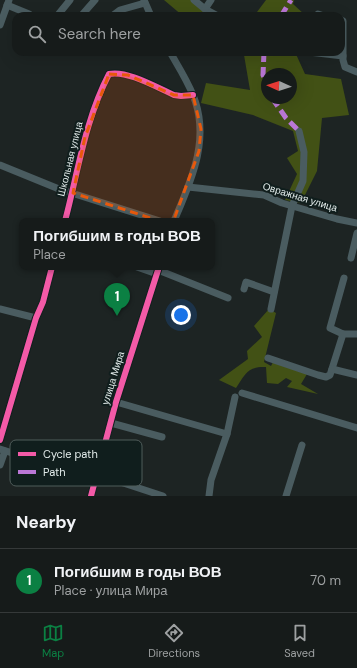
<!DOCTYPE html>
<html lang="en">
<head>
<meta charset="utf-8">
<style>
  :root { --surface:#161b1a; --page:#1f2423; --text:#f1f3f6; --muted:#9ea1a2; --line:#353939; --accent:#0b8043 }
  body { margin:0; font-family:"DM Sans",sans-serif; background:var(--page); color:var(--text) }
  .compass { position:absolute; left:261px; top:68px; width:36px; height:36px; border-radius:50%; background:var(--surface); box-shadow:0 4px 16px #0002; rotate:273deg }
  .you { position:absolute; left:181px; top:315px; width:14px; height:14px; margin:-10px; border:3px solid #fff; border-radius:50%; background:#1a73e8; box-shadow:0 0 0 6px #1a73e833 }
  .badge { display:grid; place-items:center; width:26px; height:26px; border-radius:50%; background:var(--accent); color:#fff; font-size:13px; font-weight:700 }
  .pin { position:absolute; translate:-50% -33px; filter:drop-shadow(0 1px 2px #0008) }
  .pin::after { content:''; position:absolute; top:21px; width:14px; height:12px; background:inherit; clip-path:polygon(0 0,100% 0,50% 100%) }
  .popup { position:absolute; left:19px; top:218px; width:196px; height:52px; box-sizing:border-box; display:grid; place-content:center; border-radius:8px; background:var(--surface); filter:drop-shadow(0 1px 3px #0005); font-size:13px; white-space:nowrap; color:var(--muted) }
  .popup b { font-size:15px; color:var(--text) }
  .popup::after { content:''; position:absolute; left:50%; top:100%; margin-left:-8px; border:8px solid transparent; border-top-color:var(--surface) }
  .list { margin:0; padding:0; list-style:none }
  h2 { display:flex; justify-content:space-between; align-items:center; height:52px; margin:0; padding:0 16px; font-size:17px }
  h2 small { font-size:13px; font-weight:400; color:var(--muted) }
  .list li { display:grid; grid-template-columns:26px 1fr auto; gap:12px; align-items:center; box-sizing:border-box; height:64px; padding:0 16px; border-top:1px solid var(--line) }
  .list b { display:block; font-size:15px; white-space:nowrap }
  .list p { margin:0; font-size:13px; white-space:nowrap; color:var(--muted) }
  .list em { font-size:13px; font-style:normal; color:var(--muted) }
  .icon { flex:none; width:22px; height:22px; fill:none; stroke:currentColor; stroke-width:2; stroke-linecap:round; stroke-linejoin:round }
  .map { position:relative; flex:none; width:357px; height:496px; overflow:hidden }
  .search { position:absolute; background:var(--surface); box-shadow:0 4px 16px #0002; left:12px; right:12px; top:12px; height:44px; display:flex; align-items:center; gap:10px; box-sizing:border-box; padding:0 14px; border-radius:12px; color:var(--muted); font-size:15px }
  .sheet { height:116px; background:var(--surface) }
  nav { display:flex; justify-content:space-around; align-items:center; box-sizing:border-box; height:56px; border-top:1px solid var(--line); background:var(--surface); font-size:11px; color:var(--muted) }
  nav a { display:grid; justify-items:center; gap:2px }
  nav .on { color:var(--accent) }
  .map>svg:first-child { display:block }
</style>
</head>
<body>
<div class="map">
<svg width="357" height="496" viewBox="0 0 357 496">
  <rect width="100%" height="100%" fill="#1d2423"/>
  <g fill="#425115" fill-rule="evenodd">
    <polygon points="164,0 193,0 216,16 183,16"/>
    <polygon points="266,0 294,0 293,4 305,15 291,14 290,16 254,16"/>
    <path d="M 239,52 L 295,52 L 305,74 L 341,79 L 349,115 L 322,118 L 317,171 L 301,203 L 285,200 L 297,174 L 287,158 L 298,151 L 293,131 L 253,115 L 201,103 L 206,83 L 250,90 L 244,55 ZM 267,74 L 291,74 L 291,98 L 267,98 Z"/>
    <path d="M 269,309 L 276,313 L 264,362 L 271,366 L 274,360 L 307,374 L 301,384 L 318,394 L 287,387 L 292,381 L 286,378 L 278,384 L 267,383 L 266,367 C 248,366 245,374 236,388 L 219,380 L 248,359 L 247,351 L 262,337 L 254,326 Z"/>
  </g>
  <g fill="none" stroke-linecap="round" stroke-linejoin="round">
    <g stroke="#4a5c60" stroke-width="7">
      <polyline points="144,0 151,16"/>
      <polyline points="194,0 205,9 218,16"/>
      <polyline points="7,5 29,14"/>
      <polyline points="205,9 211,0"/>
      <polyline points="318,14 324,16"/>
      <polyline points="57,16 70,0"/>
      <polyline points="81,16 95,0"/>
      <polyline points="112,16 120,10 145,3"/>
      <polyline points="341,20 343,21 343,60 345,67 357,72"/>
      <polyline points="0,25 9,0"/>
      <path d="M 170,52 C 178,66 187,80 193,95 C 211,139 191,181 174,221"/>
      <polyline points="309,52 343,56"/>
      <polyline points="0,165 59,189 160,221"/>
      <polyline points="188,187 264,195 282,203 337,219 357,223"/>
      <path d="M 65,221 C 78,172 85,120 109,74 C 127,70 156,87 174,95 L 181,96 L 193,95"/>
      <polyline points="351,258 357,233"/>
      <polyline points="137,267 157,274"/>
      <polyline points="158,270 228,298"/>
      <polyline points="244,289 246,282 274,292"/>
      <polyline points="0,309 36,318"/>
      <polyline points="271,309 292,206 303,181 304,152 299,131"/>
      <polyline points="343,334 330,328 344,278"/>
      <polyline points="268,358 318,375 326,377 330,375 343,334 357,334"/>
      <polyline points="332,369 357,375"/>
      <polyline points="242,393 357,428"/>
      <polyline points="116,402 227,434"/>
      <polyline points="111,423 162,437"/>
      <polyline points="0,440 36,318 43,302 52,267"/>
      <polyline points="0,449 28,458 96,474 163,496"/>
      <polyline points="0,465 5,451"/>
      <polyline points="91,496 116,402 159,267"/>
      <polyline points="209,496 211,480 227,434 235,397"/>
      <polyline points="286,496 302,445"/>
    </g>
    <g stroke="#ba77d6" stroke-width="5" stroke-dasharray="10 5" stroke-linecap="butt">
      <polyline points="281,16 291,0"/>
      <polyline points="264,52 263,75 267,86"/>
      <polyline points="272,98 286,118 299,131"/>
    </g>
    <defs>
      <g id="cycleway">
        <path d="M 65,221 C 78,172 85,120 109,74 C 127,70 156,87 174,95 L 181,96 L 193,95"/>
        <polyline points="0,440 36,318 43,302 52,267"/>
        <polyline points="91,496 116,402 159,267"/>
      </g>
    </defs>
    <use href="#cycleway" stroke="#101e1d" stroke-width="8"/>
    <use href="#cycleway" stroke="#f35aa7" stroke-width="6"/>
  </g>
  <path fill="#e8590c" fill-opacity="0.2" stroke="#e8590c" stroke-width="3" stroke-dasharray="8 5" stroke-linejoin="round" d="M 109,74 L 128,75 L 174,95 L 193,95 L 201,129 L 199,151 L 172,225 L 73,193 L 85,137 Z"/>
  <g text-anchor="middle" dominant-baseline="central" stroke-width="4" stroke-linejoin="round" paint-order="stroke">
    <g font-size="10" fill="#e2ebea" stroke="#101e1d">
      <text transform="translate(70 159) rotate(-76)">Школьная улица</text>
      <text transform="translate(300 197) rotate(17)">Овражная улица</text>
      <text transform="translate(113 378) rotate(-73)">улица Мира</text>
    </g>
  </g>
  <rect x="10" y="440" width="132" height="46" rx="6" fill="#101e1d" stroke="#4f5c5a" stroke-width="1"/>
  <rect x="18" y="452" width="18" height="4" fill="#f35aa7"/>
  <rect x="18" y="470" width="18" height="4" fill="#ba77d6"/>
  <g font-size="11" fill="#e2ebea">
    <text x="43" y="458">Cycle path</text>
    <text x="43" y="476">Path</text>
  </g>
</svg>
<svg class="compass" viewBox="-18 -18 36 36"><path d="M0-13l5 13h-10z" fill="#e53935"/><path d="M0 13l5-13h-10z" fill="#9ea1a2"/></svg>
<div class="you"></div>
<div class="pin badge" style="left:117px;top:316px">1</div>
<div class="popup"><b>Погибшим в годы ВОВ</b>Place</div>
<div class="search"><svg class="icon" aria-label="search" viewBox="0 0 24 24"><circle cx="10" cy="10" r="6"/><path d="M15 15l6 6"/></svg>Search here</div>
</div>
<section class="sheet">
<h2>Nearby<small></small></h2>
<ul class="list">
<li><span class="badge">1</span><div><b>Погибшим в годы ВОВ</b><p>Place · улица Мира</p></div><em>70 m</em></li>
</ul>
</section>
<nav>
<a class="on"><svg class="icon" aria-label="map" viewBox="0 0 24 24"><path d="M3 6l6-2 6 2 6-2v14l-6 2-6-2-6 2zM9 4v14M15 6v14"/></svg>Map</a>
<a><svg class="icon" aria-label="directions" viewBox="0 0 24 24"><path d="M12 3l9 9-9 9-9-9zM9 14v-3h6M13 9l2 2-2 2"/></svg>Directions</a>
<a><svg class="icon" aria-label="saved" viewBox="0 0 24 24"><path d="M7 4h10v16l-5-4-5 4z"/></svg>Saved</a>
</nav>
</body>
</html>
